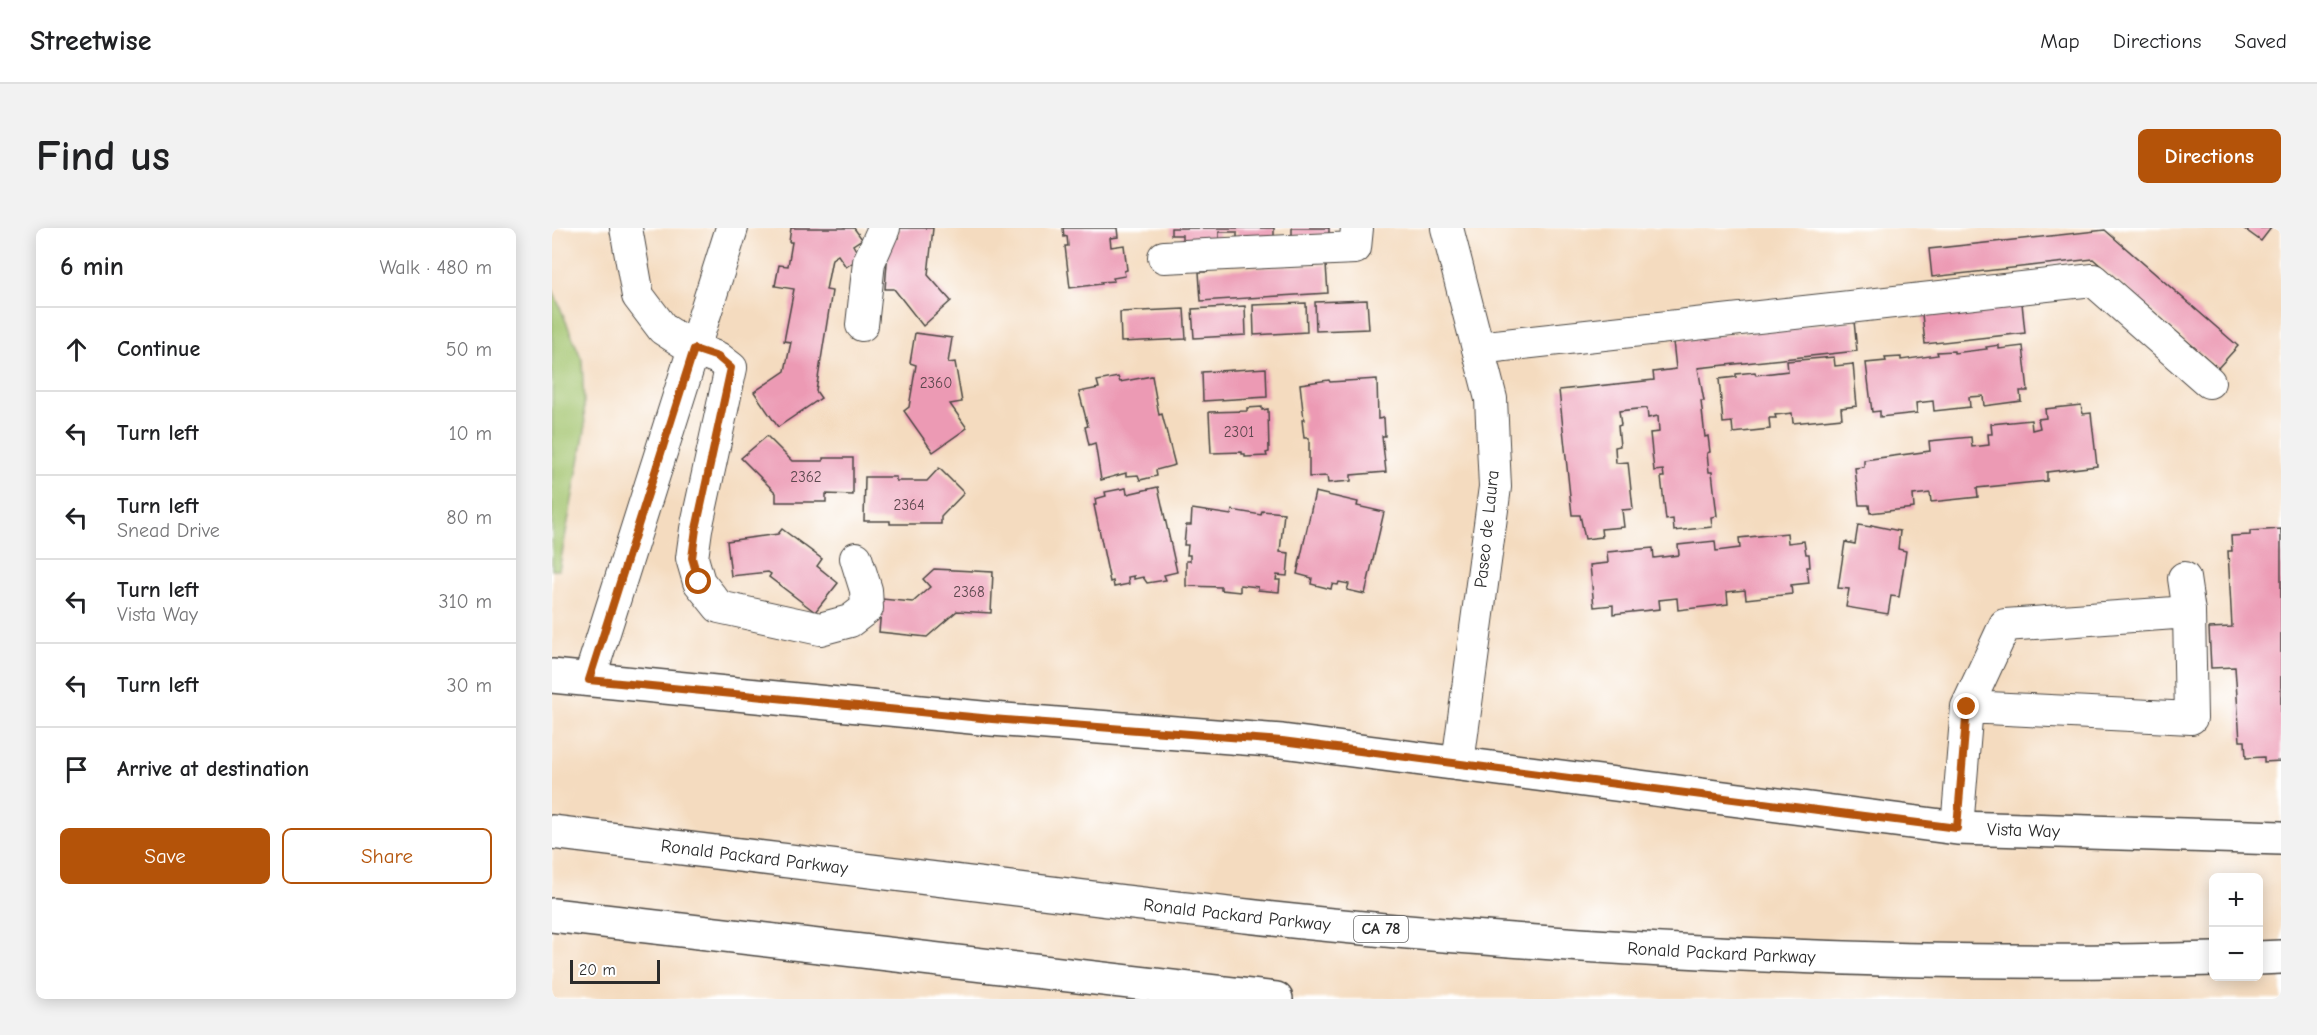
<!DOCTYPE html>
<html lang="en">
<head>
<meta charset="utf-8">
<style>
  :root { --surface:#fff; --page:#f2f2f2; --text:#202124; --muted:#757577; --line:#e0e0e0; --accent:#b45309 }
  body { margin:0; font-family:"Comic Neue",sans-serif; background:var(--page); color:var(--text) }
  .controls { position:absolute; right:18px; bottom:18px; display:grid; overflow:hidden; border-radius:9px; box-shadow:0 3px 15px #0003 }
  .controls button { width:54px; height:54px; display:grid; place-items:center; padding:0; border:0; border-bottom:2px solid var(--line); background:var(--surface); color:var(--text); font:30px sans-serif }
  .scale { position:absolute; left:18px; bottom:15px; width:90px; box-sizing:border-box; padding-left:6px; border:3px solid #2b2b2b; border-top:0; font-size:16px; line-height:21px; white-space:nowrap; color:#2b2b2b; -webkit-text-stroke:4px #fff; paint-order:stroke }
  .stop { position:absolute; width:18px; height:18px; margin:-14px; border:4px solid #b45309; border-radius:50%; background:#fff }
  .stop.end { background:#b45309; border-color:#fff; box-shadow:0 2px 6px #0008 }
  .list { margin:0; padding:0; list-style:none }
  h2 { display:flex; justify-content:space-between; align-items:center; height:78px; margin:0; padding:0 24px; font-size:26px }
  h2 small { font-size:20px; font-weight:400; color:var(--muted) }
  .list li { display:grid; grid-template-columns:39px 1fr auto; gap:18px; align-items:center; box-sizing:border-box; height:84px; padding:0 24px; border-top:2px solid var(--line) }
  .list b { display:block; font-size:22px; white-space:nowrap }
  .list p { margin:0; font-size:20px; white-space:nowrap; color:var(--muted) }
  .list em { font-size:20px; font-style:normal; color:var(--muted) }
  .actions { display:flex; gap:12px; padding:18px 24px }
  .actions a { flex:1; padding:14px 0; border:2px solid var(--accent); border-radius:9px; text-align:center; font-size:21px; color:var(--accent) }
  .actions .main { background:var(--accent); color:#fff }
  .icon { flex:none; width:33px; height:33px; fill:none; stroke:currentColor; stroke-width:2; stroke-linecap:round; stroke-linejoin:round }
  .map { position:relative; flex:none; width:1729px; height:771px; overflow:hidden; border-radius:9px }
  header { display:flex; align-items:center; gap:36px; box-sizing:border-box; height:84px; padding:0 30px; background:var(--surface); border-bottom:2px solid var(--line) }
  header strong { font-size:28px }
  nav { display:flex; gap:33px; margin-inline-start:auto; font-size:21px }
  .intro { display:flex; align-items:center; justify-content:space-between; box-sizing:border-box; height:144px; padding:0 36px }
  h1 { margin:0; font-size:42px }
  .button { padding:15px 27px; border-radius:9px; background:var(--accent); color:#fff; font-size:21px; font-weight:700 }
  main { display:flex; gap:36px; padding:0 36px }
  aside { flex:1; background:var(--surface); border-radius:9px; box-shadow:0 3px 15px #0003 }
  .map>svg:first-child { display:block }
</style>
</head>
<body>
<header>
<strong>Streetwise</strong>
<nav><a>Map</a><a>Directions</a><a>Saved</a></nav>
</header>
<div class="intro"><h1>Find us</h1><a class="button">Directions</a></div>
<main>
<aside>
<h2>6 min<small>Walk · 480 m</small></h2>
<ul class="list">
<li><svg class="icon" aria-label="ahead" viewBox="0 0 24 24"><path d="M12 20V5M6 11l6-6 6 6"/></svg><div><b>Continue</b></div><em>50 m</em></li>
<li><svg class="icon" aria-label="left" viewBox="0 0 24 24"><path d="M17 20v-9H6M10 6l-5 5 5 5"/></svg><div><b>Turn left</b></div><em>10 m</em></li>
<li><svg class="icon" aria-label="left" viewBox="0 0 24 24"><path d="M17 20v-9H6M10 6l-5 5 5 5"/></svg><div><b>Turn left</b><p>Snead Drive</p></div><em>80 m</em></li>
<li><svg class="icon" aria-label="left" viewBox="0 0 24 24"><path d="M17 20v-9H6M10 6l-5 5 5 5"/></svg><div><b>Turn left</b><p>Vista Way</p></div><em>310 m</em></li>
<li><svg class="icon" aria-label="left" viewBox="0 0 24 24"><path d="M17 20v-9H6M10 6l-5 5 5 5"/></svg><div><b>Turn left</b></div><em>30 m</em></li>
<li><svg class="icon" aria-label="arrive" viewBox="0 0 24 24"><path d="M6 21V4h12l-3 4 3 4H6"/></svg><div><b>Arrive at destination</b></div></li>
</ul>
<div class="actions"><a class="main">Save</a><a>Share</a></div>
</aside>
<div class="map">
<svg width="1729" height="771" viewBox="0 0 1729 771">
  <rect width="100%" height="100%" fill="#fff"/>
  <filter id="ink" filterUnits="userSpaceOnUse"><feTurbulence type="fractalNoise" baseFrequency=".0167" numOctaves="2"/><feDisplacementMap in="SourceGraphic" scale="12" xChannelSelector="R" yChannelSelector="G"/><feConvolveMatrix kernelMatrix="1 2 1 2 8 2 1 2 1" color-interpolation-filters="sRGB"/></filter>
  <filter id="wash" filterUnits="userSpaceOnUse"><feTurbulence type="fractalNoise" baseFrequency=".008" numOctaves="4" result="noise"/><feDisplacementMap in="SourceGraphic" scale="24" xChannelSelector="R" yChannelSelector="G"/><feGaussianBlur stdDeviation="1.35" result="paint"/><feColorMatrix in="noise" values="0 0 0 0 0 0 0 0 0 0 0 0 0 0 0 0 0 1.4 0 .05"/><feComposite in="paint" operator="in"/></filter>
  <g filter="url(#wash)">
    <rect width="100%" height="100%" fill="#f4dbbf"/>
    <polygon fill="#a1c36c" stroke="#66774c" stroke-width="1.5" points="0,60 30,132 33,202 7,342 0,342"/>
    <g id="blocks">
      <g fill="#ec9ab4">
        <polygon points="239,0 302,0 310,11 301,17 305,24 303,33 294,39 286,27 280,31 274,62 280,63 264,163 269,170 226,199 202,164 233,143 239,114 232,113 242,61 223,58 227,37 236,38 240,14 237,14"/>
        <polygon points="347,0 381,0 376,47 399,73 371,98 342,61 333,61 337,9 346,10"/>
        <polygon points="511,0 565,0 566,9 558,10 559,19 572,17 575,42 572,43 573,48 561,50 562,53 549,54 550,56 518,60 513,18 516,18 515,8 512,9"/>
        <polygon points="619,0 722,0 722,10 685,10 685,4 667,4 667,14 630,14 630,7 619,7"/>
        <polygon points="740,0 777,0 777,7 740,8"/>
        <polygon points="1691,0 1719,0 1709,13"/>
        <polygon points="1553,2 1686,118 1666,140 1541,31 1380,49 1377,21"/>
        <polygon points="774,37 776,65 649,73 647,44 653,44 652,42"/>
        <polygon points="815,72 817,101 764,103 763,74"/>
        <polygon points="754,75 755,104 702,107 701,77"/>
        <polygon points="1470,75 1473,105 1373,116 1370,86"/>
        <polygon points="693,78 694,107 642,110 640,81"/>
        <polygon points="632,81 634,111 569,114 568,84"/>
        <polygon points="1302,93 1305,123 1146,140 1152,173 1149,173 1153,209 1156,208 1158,224 1155,225 1157,244 1160,244 1165,288 1159,289 1160,299 1122,303 1121,291 1114,292 1109,249 1112,249 1111,242 1102,243 1098,205 1107,204 1106,188 1096,190 1095,180 1067,183 1069,197 1066,198 1068,218 1063,219 1064,235 1076,234 1081,281 1070,282 1072,299 1049,301 1050,309 1033,311 1028,287 1020,287 1007,162 1102,152 1101,144 1124,141 1121,113"/>
        <polygon points="363,105 400,110 396,135 403,134 410,174 398,176 415,200 381,224 352,183 357,179 364,137 358,135"/>
        <polygon points="1447,117 1447,121 1471,118 1476,163 1468,163 1469,173 1432,178 1431,168 1417,169 1418,179 1382,183 1381,173 1364,175 1365,185 1328,189 1328,183 1320,184 1314,135 1334,133 1333,130 1349,129 1349,132 1386,127 1385,124 1402,123 1402,125 1435,121 1434,119"/>
        <polygon points="1282,129 1283,138 1301,136 1305,178 1289,180 1290,190 1241,195 1240,185 1223,187 1224,190 1217,190 1218,201 1181,205 1180,194 1171,195 1167,151 1184,149 1184,146 1203,144 1204,147 1236,143 1235,133"/>
        <polygon points="714,140 715,169 651,173 650,144"/>
        <polygon points="600,148 607,187 610,186 623,237 604,242 605,248 588,252 586,247 574,248 574,245 549,252 543,215 537,217 533,199 536,198 527,164 547,160 545,153 566,149 568,154"/>
        <polygon points="825,151 826,191 832,190 833,208 830,208 834,244 799,247 799,253 776,255 775,248 757,249 757,210 752,210 750,192 752,192 748,156 777,152 778,154"/>
        <polygon points="1529,177 1531,186 1539,185 1545,238 1495,244 1495,253 1425,260 1426,269 1379,274 1378,265 1361,267 1362,280 1318,285 1317,277 1307,277 1303,240 1312,239 1312,232 1378,223 1377,213 1419,209 1420,219 1437,217 1436,206 1440,206 1439,196 1479,192 1480,202 1488,200 1486,191 1494,190 1493,181"/>
        <polygon points="710,179 710,182 716,181 717,224 714,225 715,228 693,229 693,226 690,226 690,224 659,225 657,184 695,183 695,180"/>
        <polygon points="215,208 240,233 271,233 271,230 301,230 301,267 274,266 274,274 224,274 224,265 189,230"/>
        <polygon points="387,240 412,265 389,289 389,296 338,296 338,293 312,293 313,249 344,249 344,253 375,253"/>
        <polygon points="606,259 625,344 612,347 614,352 595,355 591,349 582,351 582,348 576,349 577,356 562,359 561,353 558,354 542,277 544,277 543,271 554,268 553,264 574,260 575,266"/>
        <polygon points="763,264 806,274 805,278 832,284 813,366 795,362 797,356 787,354 786,357 780,356 779,361 759,356 760,350 745,346"/>
        <polygon points="640,281 679,287 680,282 709,287 710,283 732,285 728,324 737,325 735,348 725,347 724,352 728,352 727,364 706,362 706,359 688,357 688,364 669,362 669,359 634,358 634,333 638,333 638,327 635,327 636,317 632,317 634,297 639,297"/>
        <polygon points="1306,297 1319,299 1319,297 1348,303 1346,321 1354,323 1347,369 1339,368 1336,386 1294,379 1297,361 1286,360 1293,314 1303,316"/>
        <polygon points="230,301 270,331 265,338 286,355 263,384 217,349 219,346 216,344 179,348 175,313 226,306"/>
        <polygon points="1729,301 1729,533 1712,534 1712,529 1694,530 1693,513 1688,513 1683,439 1659,440 1657,400 1680,399 1676,323 1680,323 1679,308 1698,307 1698,303"/>
        <polygon points="1235,305 1236,315 1252,313 1254,326 1257,326 1258,339 1255,339 1257,355 1239,357 1240,366 1194,371 1193,362 1175,364 1176,376 1126,382 1125,370 1107,372 1108,381 1061,386 1061,377 1042,379 1038,337 1056,335 1055,324 1101,320 1102,330 1127,327 1126,317 1163,313 1164,323 1188,320 1187,310"/>
        <polygon points="382,341 441,344 439,385 405,383 375,409 327,404 330,371 361,374 378,359 371,351"/>
      </g>
    </g>
  </g>
  <g filter="url(#ink)">
    <use href="#blocks" fill-opacity="0" stroke="#494541" stroke-width="1.5"/>
    <g fill="none" stroke-linecap="round" stroke-linejoin="round">
      <defs>
        <g id="minor">
          <polyline points="74,0 86,68 111,101 142,121 166,130 179,140 144,301 140,330 147,354 167,379 268,401 298,393 315,380 314,362 304,330"/>
          <polyline points="895,0 939,171 943,259 906,535"/>
          <polyline points="612,29 803,20 805,0"/>
          <polyline points="310,97 317,34 332,0"/>
          <polyline points="926,120 1541,52 1657,154"/>
          <polyline points="1632,350 1637,384"/>
          <polyline points="37,452 180,0"/>
          <polyline points="1405,600 1415,479 1639,490 1637,384 1453,397 1415,479"/>
        </g>
        <g id="major">
          <path id="s1" d="M 0,448 L 440,491 L 730,513 L 1405,600 L 1729,610"/>
        </g>
        <g id="highway">
          <path id="s2" d="M 0,604 C 155,623 311,642 466,661 C 621,680 777,699 933,710 C 1176,729 1418,738 1662,731"/>
          <polyline points="0,687 724,771"/>
          <polyline points="1706,730 1729,729"/>
        </g>
      </defs>
      <use href="#minor" stroke="#494541" stroke-width="34"/>
      <use href="#major" stroke="#494541" stroke-width="36"/>
      <use href="#highway" stroke="#494541" stroke-width="36"/>
      <use href="#minor" stroke="#fff" stroke-width="32"/>
      <use href="#major" stroke="#fff" stroke-width="33"/>
      <use href="#highway" stroke="#fff" stroke-width="33"/>
    </g>
  </g>
  <g fill="none" stroke-linecap="round" stroke-linejoin="round" filter="url(#ink)">
    <polyline stroke="#b45309" stroke-width="8" points="147,354 140,330 144,301 179,140 166,129 142,121 37,452 440,491 730,513 1405,600 1415,479"/>
  </g>
  <g text-anchor="middle" dominant-baseline="central" stroke-width="4.5" stroke-linejoin="round" paint-order="stroke">
    <g font-size="15" fill="#5b474d">
      <text x="384" y="155">2360</text>
      <text x="687" y="204">2301</text>
      <text x="254" y="249">2362</text>
      <text x="357" y="277">2364</text>
      <text x="417" y="364">2368</text>
    </g>
    <rect fill="#fff" stroke="#6b6b6b" stroke-width="1.5" x="802" y="688" width="54" height="26" rx="4.5"/>
    <g font-size="16" font-weight="bold" fill="#2b2b2b">
      <text x="829" y="701">CA 78</text>
    </g>
    <g font-size="18" fill="#2b2b2b" stroke="#fff">
      <text transform="translate(935 301) rotate(-84)">Paseo de Laura</text>
      <text stroke="none"><textPath href="#s1" startOffset="1480">Vista Way</textPath></text>
      <text stroke="none"><textPath href="#s2" startOffset="204">Ronald Packard Parkway</textPath></text>
      <text stroke="none"><textPath href="#s2" startOffset="690">Ronald Packard Parkway</textPath></text>
      <text stroke="none"><textPath href="#s2" startOffset="1176">Ronald Packard Parkway</textPath></text>
    </g>
  </g>
</svg>
<div class="controls">
<button>+</button>
<button>−</button>
</div>
<div class="scale">20 m</div>
<div class="stop" style="left:147px;top:354px"></div>
<div class="stop end" style="left:1415px;top:479px"></div>
</div>
</main>
</body>
</html>
